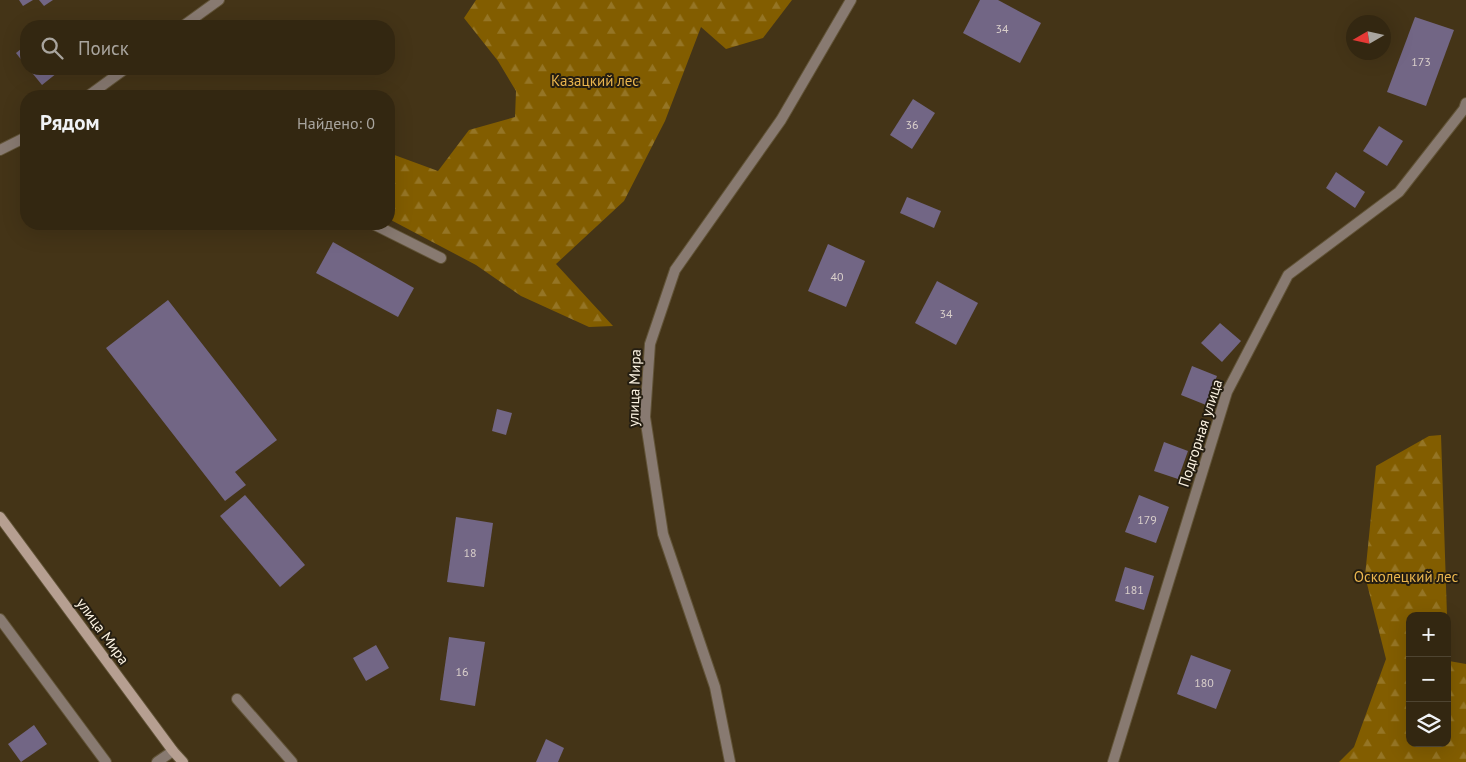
<!DOCTYPE html>
<html lang="ru">
<head>
<meta charset="utf-8">
<style>
  :root { --surface:#332711; --page:#3b2f1a; --text:#f1f3f6; --muted:#a9a59f; --line:#4e4431 }
  body { margin:0; font-family:"PT Sans",sans-serif; background:var(--page); color:var(--text) }
  .controls { position:absolute; right:15px; bottom:15px; display:grid; overflow:hidden; border-radius:10px; box-shadow:0 5px 20px #0002 }
  .controls button { width:45px; height:45px; display:grid; place-items:center; padding:0; border:0; border-bottom:1px solid var(--line); background:var(--surface); color:var(--text); font:25px sans-serif }
  .compass { position:absolute; left:1346px; top:15px; width:45px; height:45px; border-radius:50%; background:var(--surface); box-shadow:0 5px 20px #0002; rotate:261deg }
  .list { margin:0; padding:0; list-style:none }
  h2 { display:flex; justify-content:space-between; align-items:center; height:65px; margin:0; padding:0 20px; font-size:21px }
  h2 small { font-size:16px; font-weight:400; color:var(--muted) }
  .icon { flex:none; width:28px; height:28px; fill:none; stroke:currentColor; stroke-width:2; stroke-linecap:round; stroke-linejoin:round }
  .map { position:relative; flex:none; width:1466px; height:762px; overflow:hidden }
  .search { position:absolute; background:var(--surface); box-shadow:0 5px 20px #0002; left:20px; top:20px; width:375px; height:55px; display:flex; align-items:center; gap:12px; box-sizing:border-box; padding:0 18px; border-radius:20px; color:var(--muted); font-size:19px }
  .panel { position:absolute; background:var(--surface); box-shadow:0 5px 20px #0002; left:20px; top:90px; width:375px; height:140px; border-radius:20px }
  .map>svg:first-child { display:block }
</style>
</head>
<body>
<div class="map">
<svg width="1466" height="762" viewBox="0 0 1466 762">
  <defs>
    <pattern id="forest-firs" width="22" height="20" patternUnits="userSpaceOnUse" patternTransform="scale(1.25)"><rect width="22" height="20" fill="#825d00"/><path d="M5 1l3.5 6h-7zM16 11l3.5 6h-7z" fill="#957525"/></pattern>
  </defs>
  <rect width="100%" height="100%" fill="#443417"/>
  <g fill="url(#forest-firs)">
    <polygon points="476,0 792,0 763,38 726,49 701,27 665,121 624,201 556,264 613,326 589,327 521,296 476,265 389,219 389,153 438,171 469,130 515,117 516,91 498,61 464,18"/>
    <polygon points="1441,435 1447,616 1410,616 1410,743 1447,743 1447,622 1449,661 1466,664 1466,762 1339,762 1354,747 1386,659 1365,576 1376,466 1429,436"/>
  </g>
  <g fill="#726685">
    <polygon points="19,0 33,0 23,6"/>
    <polygon points="39,0 53,0 44,6"/>
    <polygon points="980,0 998,0 1041,23 1020,63 963,33"/>
    <polygon points="1415,17 1454,30 1426,106 1387,92"/>
    <polygon points="26,45 26,66 16,53"/>
    <polygon points="29,69 62,69 42,85"/>
    <polygon points="913,99 935,113 912,149 890,135"/>
    <polygon points="1379,126 1403,141 1387,166 1363,151"/>
    <polygon points="1336,172 1365,192 1355,208 1326,188"/>
    <polygon points="907,197 941,211 934,228 900,213"/>
    <polygon points="333,242 414,288 398,317 316,273"/>
    <polygon points="828,244 865,261 846,307 808,291"/>
    <polygon points="937,281 978,303 956,345 915,323"/>
    <polygon points="168,300 277,440 235,472 246,485 225,501 106,348"/>
    <polygon points="1220,323 1241,341 1222,362 1201,343"/>
    <polygon points="1192,366 1217,376 1206,405 1181,395"/>
    <polygon points="497,409 512,413 506,435 492,431"/>
    <polygon points="1164,442 1188,451 1178,479 1154,471"/>
    <polygon points="245,495 305,565 280,587 220,516"/>
    <polygon points="1139,495 1169,507 1156,543 1125,532"/>
    <polygon points="456,517 493,523 484,587 447,582"/>
    <polygon points="1125,567 1154,576 1144,610 1115,601"/>
    <polygon points="449,637 485,642 475,706 440,700"/>
    <polygon points="376,645 389,668 366,681 353,658"/>
    <polygon points="1191,655 1231,670 1216,709 1177,694"/>
    <polygon points="34,725 47,744 21,762 8,744"/>
    <polygon points="546,739 564,748 558,762 536,762"/>
  </g>
  <g fill="none" stroke-linecap="round" stroke-linejoin="round">
    <defs>
      <g id="service">
        <polyline points="183,26 219,0"/>
        <polyline points="88,96 125,69"/>
        <polyline points="0,150 26,137"/>
        <polyline points="373,224 441,258"/>
        <polyline points="0,619 106,762"/>
        <polyline points="237,699 292,762"/>
        <polyline points="157,762 173,751"/>
      </g>
      <g id="minor">
        <polyline points="730,762 715,687 663,534 645,417 650,344 675,270 781,120 851,0"/>
        <polyline points="1113,762 1227,392 1288,275 1399,192 1464,109 1466,103"/>
      </g>
      <polyline id="secondary" points="0,517 173,751 183,762"/>
    </defs>
    <use href="#service" stroke="#615337" stroke-width="12"/>
    <use href="#minor" stroke="#615337" stroke-width="12"/>
    <use href="#secondary" stroke="#615337" stroke-width="12"/>
    <use href="#service" stroke="#887a71" stroke-width="10"/>
    <use href="#minor" stroke="#887a71" stroke-width="10"/>
    <use href="#secondary" stroke="#b69f91" stroke-width="10"/>
  </g>
  <g text-anchor="middle" dominant-baseline="central" stroke-width="4" stroke-linejoin="round" paint-order="stroke">
    <g font-size="12" fill="#dad0cb">
      <text x="1002" y="28">34</text>
      <text x="1421" y="61">173</text>
      <text x="912" y="124">36</text>
      <text x="837" y="276">40</text>
      <text x="946" y="313">34</text>
      <text x="1147" y="519">179</text>
      <text x="470" y="552">18</text>
      <text x="1134" y="589">181</text>
      <text x="462" y="671">16</text>
      <text x="1204" y="682">180</text>
    </g>
    <g font-size="15" fill="#ebb64e" stroke="#241d11">
      <text x="595" y="80">Казацкий лес</text>
      <text x="1406" y="576">Осколецкий лес</text>
    </g>
    <g font-size="15" fill="#fcf3e2" stroke="#241d11">
      <text transform="translate(634 388) rotate(-88)">улица Мира</text>
      <text transform="translate(1200 433) rotate(-72)">Подгорная улица</text>
      <text transform="translate(103 631) rotate(54)">улица Мира</text>
    </g>
  </g>
</svg>
<div class="controls">
<button>+</button>
<button>−</button>
<button><svg class="icon" aria-label="layers" viewBox="0 0 24 24"><path d="M12 4l9 5-9 5-9-5zM3 14l9 5 9-5"/></svg></button>
</div>
<svg class="compass" viewBox="-18 -18 36 36"><path d="M0-13l5 13h-10z" fill="#e53935"/><path d="M0 13l5-13h-10z" fill="#a9a59f"/></svg>
<div class="search"><svg class="icon" aria-label="search" viewBox="0 0 24 24"><circle cx="10" cy="10" r="6"/><path d="M15 15l6 6"/></svg>Поиск</div>
<section class="panel">
<h2>Рядом<small>Найдено: 0</small></h2>
<ul class="list">
</ul>
</section>
</div>
</body>
</html>
